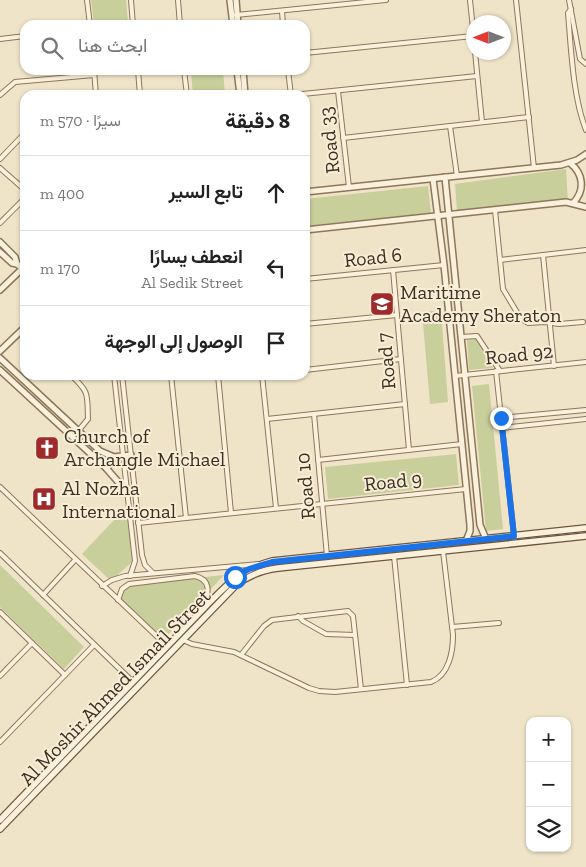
<!DOCTYPE html>
<html lang="ar">
<head>
<meta charset="utf-8">
<style>
  :root { --surface:#fff; --page:#f2f2f2; --text:#222; --muted:#767676; --line:#e0e0e0 }
  body { margin:0; font-family:"Zilla Slab",Vazirmatn,serif; background:var(--page); color:var(--text); direction:rtl }
  .controls { position:absolute; right:15px; bottom:15px; display:grid; overflow:hidden; border-radius:10px; box-shadow:0 1px 4px #0004 }
  .controls button { width:45px; height:45px; display:grid; place-items:center; padding:0; border:0; border-bottom:1px solid var(--line); background:var(--surface); color:var(--text); font:25px sans-serif }
  .compass { position:absolute; left:466px; top:15px; width:45px; height:45px; border-radius:50%; background:var(--surface); box-shadow:0 1px 4px #0004; rotate:270deg }
  .stop { position:absolute; width:15px; height:15px; margin:-11px; border:4px solid #1a73e8; border-radius:50%; background:#fff }
  .stop.end { background:#1a73e8; border-color:#fff; box-shadow:0 1px 5px #0008 }
  .list { margin:0; padding:0; list-style:none }
  h2 { display:flex; justify-content:space-between; align-items:center; height:65px; margin:0; padding:0 20px; font-size:21px }
  h2 small { font-size:16px; font-weight:400; color:var(--muted) }
  .list li { display:grid; grid-template-columns:32px 1fr auto; gap:15px; align-items:center; box-sizing:border-box; height:75px; padding:0 20px; border-top:1px solid var(--line) }
  .list b { display:block; font-size:19px; white-space:nowrap }
  .list p { margin:0; font-size:16px; white-space:nowrap; color:var(--muted) }
  .list em { font-size:16px; font-style:normal; color:var(--muted) }
  .icon { flex:none; width:28px; height:28px; fill:none; stroke:currentColor; stroke-width:2; stroke-linecap:round; stroke-linejoin:round }
  .map { position:relative; flex:none; width:586px; height:867px; overflow:hidden; direction:ltr }
  .search { position:absolute; background:var(--surface); box-shadow:0 1px 4px #0004; left:20px; top:20px; width:290px; height:55px; display:flex; align-items:center; gap:12px; box-sizing:border-box; padding:0 18px; border-radius:15px; color:var(--muted); font-size:19px }
  .panel { position:absolute; background:var(--surface); box-shadow:0 1px 4px #0004; left:20px; top:90px; width:290px; height:290px; border-radius:15px; direction:rtl }
  .map>svg:first-child { display:block }
</style>
</head>
<body>
<div class="map">
<svg width="586" height="867" viewBox="0 0 586 867">
  <rect width="100%" height="100%" fill="#f0e4c8"/>
  <g fill="#c9cf9b">
    <polygon points="91,0 126,0 128,22 94,25"/>
    <polygon points="223,70 225,95 193,95 191,73"/>
    <polygon points="566,169 568,202 457,211 455,184"/>
    <polygon points="428,186 431,213 305,226 305,199"/>
    <polygon points="441,310 448,402 430,404 422,312"/>
    <polygon points="476,339 493,368 469,370 467,340"/>
    <polygon points="489,384 503,529 486,531 472,386"/>
    <polygon points="456,454 459,485 328,499 325,467"/>
    <polygon points="128,505 133,561 111,581 82,554"/>
    <polygon points="0,565 84,647 64,669 0,607"/>
    <polygon points="224,575 163,640 119,597 130,585"/>
  </g>
  <g fill="none" stroke-linecap="round" stroke-linejoin="round">
    <defs>
      <g id="minor">
        <polyline points="87,0 90,25"/>
        <polyline points="131,0 133,25"/>
        <polyline points="178,0 180,25"/>
        <polyline points="470,0 474,39"/>
        <polyline points="516,0 534,168"/>
        <polyline points="569,0 580,59 586,64"/>
        <path d="M 571,9 L 568,13 C 571,48 573,98 586,130"/>
        <polyline points="282,11 283,25"/>
        <polyline points="236,15 386,0"/>
        <polyline points="0,39 25,36"/>
        <polyline points="475,52 482,122"/>
        <polyline points="305,53 473,36"/>
        <polyline points="94,70 96,95"/>
        <polyline points="138,70 140,95"/>
        <polyline points="184,70 187,95"/>
        <polyline points="288,70 291,95"/>
        <polyline points="338,91 349,187"/>
        <polyline points="0,95 15,82 94,75"/>
        <polyline points="293,95 477,76"/>
        <polyline points="450,126 457,176"/>
        <polyline points="343,138 529,117"/>
        <polyline points="0,159 25,133"/>
        <polyline points="0,168 25,190"/>
        <polyline points="495,210 503,289 521,319 528,323 545,322 559,324 583,322"/>
        <polyline points="0,223 25,198"/>
        <polyline points="543,255 554,366"/>
        <polyline points="500,260 586,250"/>
        <polyline points="393,270 409,450"/>
        <polyline points="305,279 444,265"/>
        <polyline points="305,324 397,315"/>
        <polyline points="461,337 477,336 500,371"/>
        <polyline points="305,370 401,359"/>
        <polyline points="496,371 514,536"/>
        <path d="M 71,375 C 90,393 87,394 88,419 L 79,430"/>
        <polyline points="114,375 135,561 130,576"/>
        <polyline points="122,375 142,555 145,565 153,573"/>
        <polyline points="171,375 186,518"/>
        <polyline points="218,375 231,513"/>
        <polyline points="262,375 276,508"/>
        <polyline points="455,376 586,362"/>
        <polyline points="314,414 327,556"/>
        <polyline points="501,418 586,410"/>
        <polyline points="267,419 405,404"/>
        <polyline points="502,428 586,419"/>
        <polyline points="318,460 462,444"/>
        <polyline points="0,487 167,646"/>
        <polyline points="138,523 466,489"/>
        <polyline points="0,553 133,682"/>
        <polyline points="394,556 407,685"/>
        <polyline points="102,586 112,580 125,576 258,564"/>
        <polyline points="43,595 75,560"/>
        <path d="M 118,600 L 122,589 L 129,584 L 195,576 C 212,580 208,593 205,606"/>
        <polyline points="0,612 65,675"/>
        <polyline points="298,616 303,621 326,634 355,635"/>
        <polyline points="452,627 499,623"/>
        <path d="M 183,640 L 192,644 L 234,652 L 309,688 L 319,691 L 335,692 L 431,682 C 449,675 453,652 453,635 L 443,551"/>
        <polyline points="241,655 264,626 272,620 348,611 353,616 361,689"/>
        <polyline points="0,676 32,643"/>
        <polyline points="0,742 94,645"/>
      </g>
      <g id="tertiary">
        <polyline points="230,0 233,25"/>
        <polyline points="236,0 238,25"/>
        <polyline points="237,70 240,95"/>
        <polyline points="243,70 245,95"/>
        <path d="M 570,163 C 584,174 585,191 573,203"/>
        <polyline points="445,177 480,525 486,539"/>
        <polyline points="433,179 444,265 470,525 470,531 466,541"/>
        <polyline points="305,192 561,165 577,160 586,154"/>
        <polyline points="305,230 566,202 586,207"/>
        <polyline points="0,242 15,257 17,264"/>
        <polyline points="0,252 12,263 17,264 23,269"/>
        <polyline points="0,290 25,266"/>
        <polyline points="0,351 25,327"/>
        <polyline points="0,358 100,451 114,457 131,455"/>
        <polyline points="0,370 106,468 127,492"/>
        <polyline points="106,468 111,464 114,457"/>
      </g>
      <g id="secondary">
        <path d="M 0,820 L 205,607 C 228,584 239,570 272,561 L 586,528"/>
        <path d="M 0,829 L 236,585 C 249,575 262,570 278,568 L 586,536"/>
      </g>
    </defs>
    <use href="#minor" stroke="#8d765c" stroke-width="6"/>
    <use href="#tertiary" stroke="#8d765c" stroke-width="8"/>
    <use href="#secondary" stroke="#6f573f" stroke-width="8"/>
    <use href="#minor" stroke="#faf1dc" stroke-width="4"/>
    <use href="#tertiary" stroke="#faf1dc" stroke-width="5"/>
    <use href="#secondary" stroke="#faf1dc" stroke-width="5.5"/>
  </g>
  <g fill="none" stroke-linecap="round" stroke-linejoin="round">
    <polyline stroke="#1a73e8" stroke-width="6" points="235,577 249,569 272,562 514,536 501,418"/>
  </g>
  <defs>
    <symbol id="university-square" viewBox="-11 -11 22 22"><rect x="-9" y="-9" width="18" height="18" rx="4" fill="#9e2a2b" stroke="#f7eed8"/><path d="M0-5L7-2L0 1L-7-2ZM-4 1L0 2.5L4 1V4Q0 6-4 4Z" fill="#fff"/></symbol>
    <symbol id="church-square" viewBox="-11 -11 22 22"><rect x="-9" y="-9" width="18" height="18" rx="4" fill="#9e2a2b" stroke="#f7eed8"/><path d="M-1.2-6h2.4v3.5h3.3v2.4h-3.3V6h-2.4V-.1h-3.3v-2.4h3.3Z" fill="#fff"/></symbol>
    <symbol id="hospital-square" viewBox="-11 -11 22 22"><rect x="-9" y="-9" width="18" height="18" rx="4" fill="#9e2a2b" stroke="#f7eed8"/><path d="M-5-5h3v3.5h4V-5h3V5h-3V1.5h-4V5h-3Z" fill="#fff"/></symbol>
  </defs>
  <g fill-rule="evenodd">
    <use href="#university-square" x="368" y="290" width="28" height="28"/>
    <use href="#church-square" x="33" y="434" width="28" height="28"/>
    <use href="#hospital-square" x="30" y="485" width="28" height="28"/>
  </g>
  <g text-anchor="middle" dominant-baseline="central" stroke-width="4" stroke-linejoin="round" paint-order="stroke">
    <g font-size="20" fill="#3d2e20" stroke="#f7eed8">
      <text transform="translate(329 140) rotate(-96)">Road 33</text>
      <text transform="translate(373 257) rotate(-6)">Road 6</text>
      <text transform="translate(519 354) rotate(-6)">Road 92</text>
      <text transform="translate(386 361) rotate(-95)">Road 7</text>
      <text transform="translate(393 481) rotate(-6)">Road 9</text>
      <text transform="translate(305 486) rotate(-95)">Road 10</text>
      <text transform="translate(115 687) rotate(-46)">Al Moshir Ahmed Ismail Street</text>
    </g>
    <g font-size="20" fill="#3d2e20" stroke="#f7eed8" text-anchor="start">
      <text x="400" y="292">Maritime<tspan x="400" dy="23">Academy Sheraton</tspan></text>
      <text x="64" y="436">Church of<tspan x="64" dy="23">Archangle Michael</tspan></text>
      <text x="62" y="488">Al Nozha<tspan x="62" dy="23">International</tspan></text>
    </g>
  </g>
</svg>
<div class="controls">
<button>+</button>
<button>−</button>
<button><svg class="icon" aria-label="layers" viewBox="0 0 24 24"><path d="M12 4l9 5-9 5-9-5zM3 14l9 5 9-5"/></svg></button>
</div>
<svg class="compass" viewBox="-18 -18 36 36"><path d="M0-13l5 13h-10z" fill="#e53935"/><path d="M0 13l5-13h-10z" fill="#767676"/></svg>
<div class="stop" style="left:235px;top:577px"></div>
<div class="stop end" style="left:501px;top:418px"></div>
<div class="search"><svg class="icon" aria-label="search" viewBox="0 0 24 24"><circle cx="10" cy="10" r="6"/><path d="M15 15l6 6"/></svg>ابحث هنا</div>
<section class="panel">
<h2>8 دقيقة<small>سيرًا · 570 m</small></h2>
<ul class="list">
<li><svg class="icon" aria-label="ahead" viewBox="0 0 24 24"><path d="M12 20V5M6 11l6-6 6 6"/></svg><div><b>تابع السير</b></div><em>400 m</em></li>
<li><svg class="icon" aria-label="left" viewBox="0 0 24 24"><path d="M17 20v-9H6M10 6l-5 5 5 5"/></svg><div><b>انعطف يسارًا</b><p>Al Sedik Street</p></div><em>170 m</em></li>
<li><svg class="icon" aria-label="arrive" viewBox="0 0 24 24"><path d="M6 21V4h12l-3 4 3 4H6"/></svg><div><b>الوصول إلى الوجهة</b></div></li>
</ul>
</section>
</div>
</body>
</html>
